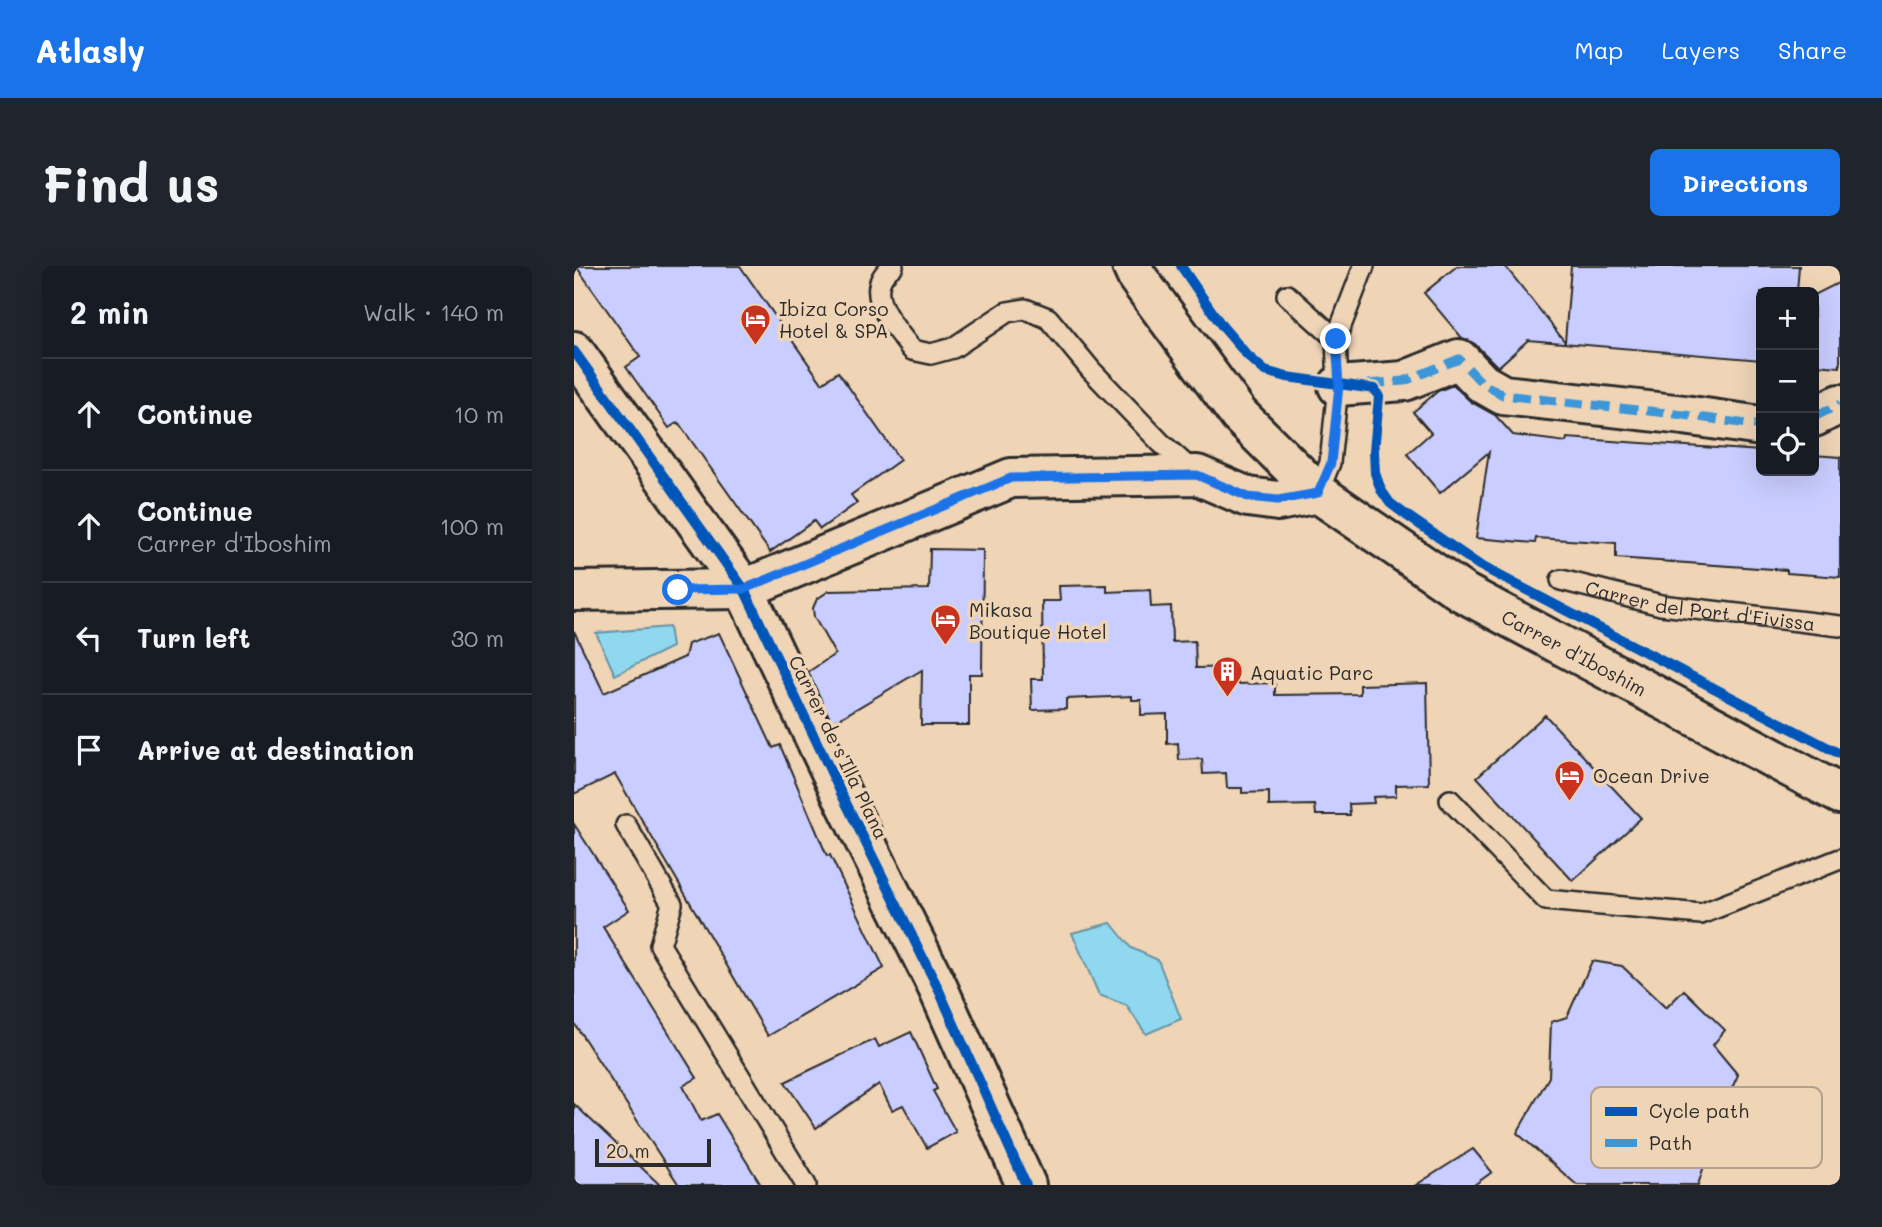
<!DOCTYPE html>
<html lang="en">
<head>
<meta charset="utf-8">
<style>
  :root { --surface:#171b24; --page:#20242c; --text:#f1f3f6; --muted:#9ea1a6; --line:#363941; --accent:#1a73e8 }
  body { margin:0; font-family:Mali,sans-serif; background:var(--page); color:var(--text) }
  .controls { position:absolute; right:21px; top:21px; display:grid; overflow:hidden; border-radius:10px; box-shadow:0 7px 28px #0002 }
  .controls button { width:63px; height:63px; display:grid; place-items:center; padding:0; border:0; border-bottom:2px solid var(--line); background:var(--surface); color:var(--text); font:35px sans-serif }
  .scale { position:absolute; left:21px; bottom:18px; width:116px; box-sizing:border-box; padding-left:7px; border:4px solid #2b2b2b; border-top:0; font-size:19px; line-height:24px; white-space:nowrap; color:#2b2b2b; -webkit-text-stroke:5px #efd4b6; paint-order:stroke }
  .stop { position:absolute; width:21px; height:21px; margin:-16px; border:5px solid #1a73e8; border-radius:50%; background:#fff }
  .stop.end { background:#1a73e8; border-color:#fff; box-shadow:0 2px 7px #0008 }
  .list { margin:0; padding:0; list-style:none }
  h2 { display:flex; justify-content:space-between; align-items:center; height:91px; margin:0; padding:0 28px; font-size:30px }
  h2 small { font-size:23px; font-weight:400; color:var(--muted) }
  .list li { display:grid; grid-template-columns:46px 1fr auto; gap:21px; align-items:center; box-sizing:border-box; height:112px; padding:0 28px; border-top:2px solid var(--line) }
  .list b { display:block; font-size:26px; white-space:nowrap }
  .list p { margin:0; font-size:23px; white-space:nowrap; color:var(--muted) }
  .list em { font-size:23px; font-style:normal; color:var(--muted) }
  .icon { flex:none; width:38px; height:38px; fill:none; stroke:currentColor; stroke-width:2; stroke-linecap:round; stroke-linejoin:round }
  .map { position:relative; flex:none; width:1266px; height:919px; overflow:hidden; border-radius:10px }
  header { display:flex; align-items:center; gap:42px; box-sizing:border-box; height:98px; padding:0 35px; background:var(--accent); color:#fff }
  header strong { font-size:33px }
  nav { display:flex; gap:38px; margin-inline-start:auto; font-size:24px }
  .intro { display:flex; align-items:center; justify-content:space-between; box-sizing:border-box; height:168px; padding:0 42px }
  h1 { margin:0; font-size:49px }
  .button { padding:18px 32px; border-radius:10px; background:var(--accent); color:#fff; font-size:24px; font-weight:700 }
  main { display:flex; gap:42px; padding:0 42px }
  aside { flex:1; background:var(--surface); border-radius:10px; box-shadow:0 7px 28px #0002 }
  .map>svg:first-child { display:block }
</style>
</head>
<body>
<header>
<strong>Atlasly</strong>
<nav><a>Map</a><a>Layers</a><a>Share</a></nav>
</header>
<div class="intro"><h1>Find us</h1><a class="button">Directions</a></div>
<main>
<aside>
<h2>2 min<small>Walk · 140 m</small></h2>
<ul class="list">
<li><svg class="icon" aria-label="ahead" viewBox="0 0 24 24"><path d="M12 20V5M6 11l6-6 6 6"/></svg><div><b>Continue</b></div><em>10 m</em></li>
<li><svg class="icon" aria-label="ahead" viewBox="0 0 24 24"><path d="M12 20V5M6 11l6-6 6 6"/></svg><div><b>Continue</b><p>Carrer d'Iboshim</p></div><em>100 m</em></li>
<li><svg class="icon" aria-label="left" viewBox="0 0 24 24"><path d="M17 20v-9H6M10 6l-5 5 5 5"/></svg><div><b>Turn left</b></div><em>30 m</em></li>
<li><svg class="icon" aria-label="arrive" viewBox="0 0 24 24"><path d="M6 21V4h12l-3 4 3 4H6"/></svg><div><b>Arrive at destination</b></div></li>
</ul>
</aside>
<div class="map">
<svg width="1266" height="919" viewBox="0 0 1266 919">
  <rect width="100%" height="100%" fill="#efd4b6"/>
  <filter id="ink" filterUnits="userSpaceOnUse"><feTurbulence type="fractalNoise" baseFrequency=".0143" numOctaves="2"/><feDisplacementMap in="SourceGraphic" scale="14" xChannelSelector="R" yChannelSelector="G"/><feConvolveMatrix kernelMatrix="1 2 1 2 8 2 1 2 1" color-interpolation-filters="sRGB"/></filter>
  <g filter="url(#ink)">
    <g fill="#8fd8f0" stroke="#6793a1" stroke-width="2">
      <polygon points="95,361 98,381 41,409 22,367"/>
      <polygon points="537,657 557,682 584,694 607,753 572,768 552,739 525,729 498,667"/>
    </g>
    <g fill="#c9cdff" stroke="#2b2b2b" stroke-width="2">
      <polygon points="2,0 166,0 248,117 264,106 326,194 277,229 283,237 246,263 240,255 196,286 104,156 95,162 52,101 66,91"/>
      <polygon points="883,0 931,0 991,76 997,0 1225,0 1223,26 1187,26 1187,94 954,74 924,101 901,78 888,72 850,27"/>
      <polygon points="1266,16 1266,101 1240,99 1240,29"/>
      <polygon points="879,119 897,136 921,149 939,169 992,176 993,172 1187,185 1187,205 1240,205 1240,189 1266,191 1266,311 1213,307 1213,304 1042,292 1042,277 962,272 961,277 902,272 915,186 866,227 833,188 857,167 839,146 864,125"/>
      <polygon points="356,283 409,284 408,408 395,408 395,459 347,459 348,404 258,457 234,406 261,388 240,351 239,342 243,333 255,325 355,323"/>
      <polygon points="533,319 533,326 576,324 577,341 597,340 598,376 621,375 622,402 663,401 663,418 701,417 701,429 786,428 786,419 853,417 855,518 822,519 822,530 799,531 800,537 775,538 776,549 742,549 741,539 695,540 695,526 668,527 668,522 653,522 652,507 629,508 628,493 605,494 604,477 593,478 593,448 567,449 567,434 558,434 558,430 492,433 492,443 458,444 457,413 469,413 468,335 486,335 485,320"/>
      <polygon points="0,365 30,427 111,391 114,378 145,367 199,482 206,479 253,590 256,589 310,702 194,770 41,508 0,528"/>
      <polygon points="971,449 1067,552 999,615 903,511"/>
      <polygon points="0,558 55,644 29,661 123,812 109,820 127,855 143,848 187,919 105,919 0,757"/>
      <polygon points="1018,695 1048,700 1092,742 1110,724 1151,764 1139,779 1164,809 1147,846 1124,919 1003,919 943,867 975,811 977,756 993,751"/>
      <polygon points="337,766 363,823 359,825 382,866 353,882 329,839 318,844 305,818 242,862 211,816 301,773 305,781"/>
      <polygon points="0,838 86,919 0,919"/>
      <polygon points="899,883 918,906 900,919 842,919"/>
    </g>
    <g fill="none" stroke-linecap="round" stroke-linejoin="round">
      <defs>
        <g id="lane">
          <path d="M 319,0 C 285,25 320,60 338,84 L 357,88 L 379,82 L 433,46 L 451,43 L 474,52 L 517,104 L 587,177 L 621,207"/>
          <polyline points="713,29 762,73 764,120 756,197 744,227"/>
          <polyline points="762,73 790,0"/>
          <path id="s1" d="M 987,314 L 1087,339 L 1266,360"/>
          <polyline points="876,534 972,634 1127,648 1266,593"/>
          <polyline points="52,559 98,638 86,679 232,919"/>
        </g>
        <g id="street">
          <path id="s2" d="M 558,0 L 563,11 L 665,149 L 744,227 L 888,326 L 1266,528"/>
          <polyline points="0,85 170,323 267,527 363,720 452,919"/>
          <polyline points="764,120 830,115 885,93 908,117 929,129 1110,149 1187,160"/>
          <polyline points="1240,151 1266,138"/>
          <polyline points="0,325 170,323 437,212 623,209 674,231 704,235 744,227"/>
        </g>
      </defs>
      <use href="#lane" stroke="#2b2b2b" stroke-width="24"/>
      <use href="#street" stroke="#2b2b2b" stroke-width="44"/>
      <use href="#lane" stroke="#efd4b6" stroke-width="19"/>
      <use href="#street" stroke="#efd4b6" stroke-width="38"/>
      <g stroke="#3c96d7" stroke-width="9" stroke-dasharray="18 9" stroke-linecap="butt">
        <polyline points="794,118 830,115 885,93 908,117 929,129 1110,149 1187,160"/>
        <polyline points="1240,151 1266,138"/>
      </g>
      <defs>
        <g id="cycleway">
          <polyline points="607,0 648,60 673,89 691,105 713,111 801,123 805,131 800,185 801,207 807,224 816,237 832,249 905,299 1266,488"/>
          <polyline points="0,85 170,323 267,527 363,720 452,919"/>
        </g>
      </defs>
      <use href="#cycleway" stroke="#efd4b6" stroke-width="15"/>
      <use href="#cycleway" stroke="#0057b8" stroke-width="10"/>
    </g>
  </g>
  <g fill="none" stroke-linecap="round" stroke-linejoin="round" filter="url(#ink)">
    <polyline stroke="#1a73e8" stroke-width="9" points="104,324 170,323 437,212 623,209 674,231 704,234 744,227 757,197 765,120 762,73"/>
  </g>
  <defs>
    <symbol id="hotel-pin" viewBox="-11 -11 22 30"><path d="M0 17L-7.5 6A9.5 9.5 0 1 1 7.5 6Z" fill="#c8321e" stroke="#efd4b6"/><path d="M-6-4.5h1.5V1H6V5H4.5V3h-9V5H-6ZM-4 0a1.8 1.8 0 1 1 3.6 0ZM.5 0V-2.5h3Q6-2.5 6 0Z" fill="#fff"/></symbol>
    <symbol id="building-pin" viewBox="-11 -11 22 30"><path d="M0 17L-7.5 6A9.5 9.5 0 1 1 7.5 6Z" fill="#c8321e" stroke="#efd4b6"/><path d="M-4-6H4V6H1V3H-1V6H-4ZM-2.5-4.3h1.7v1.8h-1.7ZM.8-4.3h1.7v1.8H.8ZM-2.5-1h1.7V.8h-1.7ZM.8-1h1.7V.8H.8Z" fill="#fff"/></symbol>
  </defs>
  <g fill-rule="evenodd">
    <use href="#hotel-pin" x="164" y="36" width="35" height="47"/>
    <use href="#hotel-pin" x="354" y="336" width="35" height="47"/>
    <use href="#building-pin" x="636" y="388" width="35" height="47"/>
    <use href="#hotel-pin" x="978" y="492" width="35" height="47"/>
  </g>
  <g text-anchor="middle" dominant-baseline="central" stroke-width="7" stroke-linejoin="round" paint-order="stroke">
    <g font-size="19" fill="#2b2b2b" stroke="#efd4b6" text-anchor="start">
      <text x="205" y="42">Ibiza Corso<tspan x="205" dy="22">Hotel &amp; SPA</tspan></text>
      <text x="395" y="343">Mikasa<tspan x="395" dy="22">Boutique Hotel</tspan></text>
      <text x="676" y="406">Aquatic Parc</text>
      <text x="1019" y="509">Ocean Drive</text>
    </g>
    <g font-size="19" fill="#2b2b2b" stroke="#efd4b6">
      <text stroke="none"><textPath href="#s1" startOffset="142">Carrer del Port d'Eivissa</textPath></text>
      <text stroke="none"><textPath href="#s2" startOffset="597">Carrer d'Iboshim</textPath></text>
      <text transform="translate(265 481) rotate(64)">Carrer de s'Illa Plana</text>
    </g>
  </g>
  <rect x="1017" y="821" width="231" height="81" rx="10" fill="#efd4b6" stroke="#b4a18c" stroke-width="2"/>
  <rect x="1031" y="841" width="32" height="9" fill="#0057b8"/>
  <rect x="1031" y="873" width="32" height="8" fill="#3c96d7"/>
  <g font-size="19" fill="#2b2b2b">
    <text x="1075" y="852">Cycle path</text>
    <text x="1075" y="884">Path</text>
  </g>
</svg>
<div class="controls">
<button>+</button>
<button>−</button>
<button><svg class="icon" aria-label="locate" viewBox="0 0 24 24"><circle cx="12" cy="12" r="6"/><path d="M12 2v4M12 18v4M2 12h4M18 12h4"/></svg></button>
</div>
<div class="scale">20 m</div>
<div class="stop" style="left:104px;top:324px"></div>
<div class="stop end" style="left:762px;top:73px"></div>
</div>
</main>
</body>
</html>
